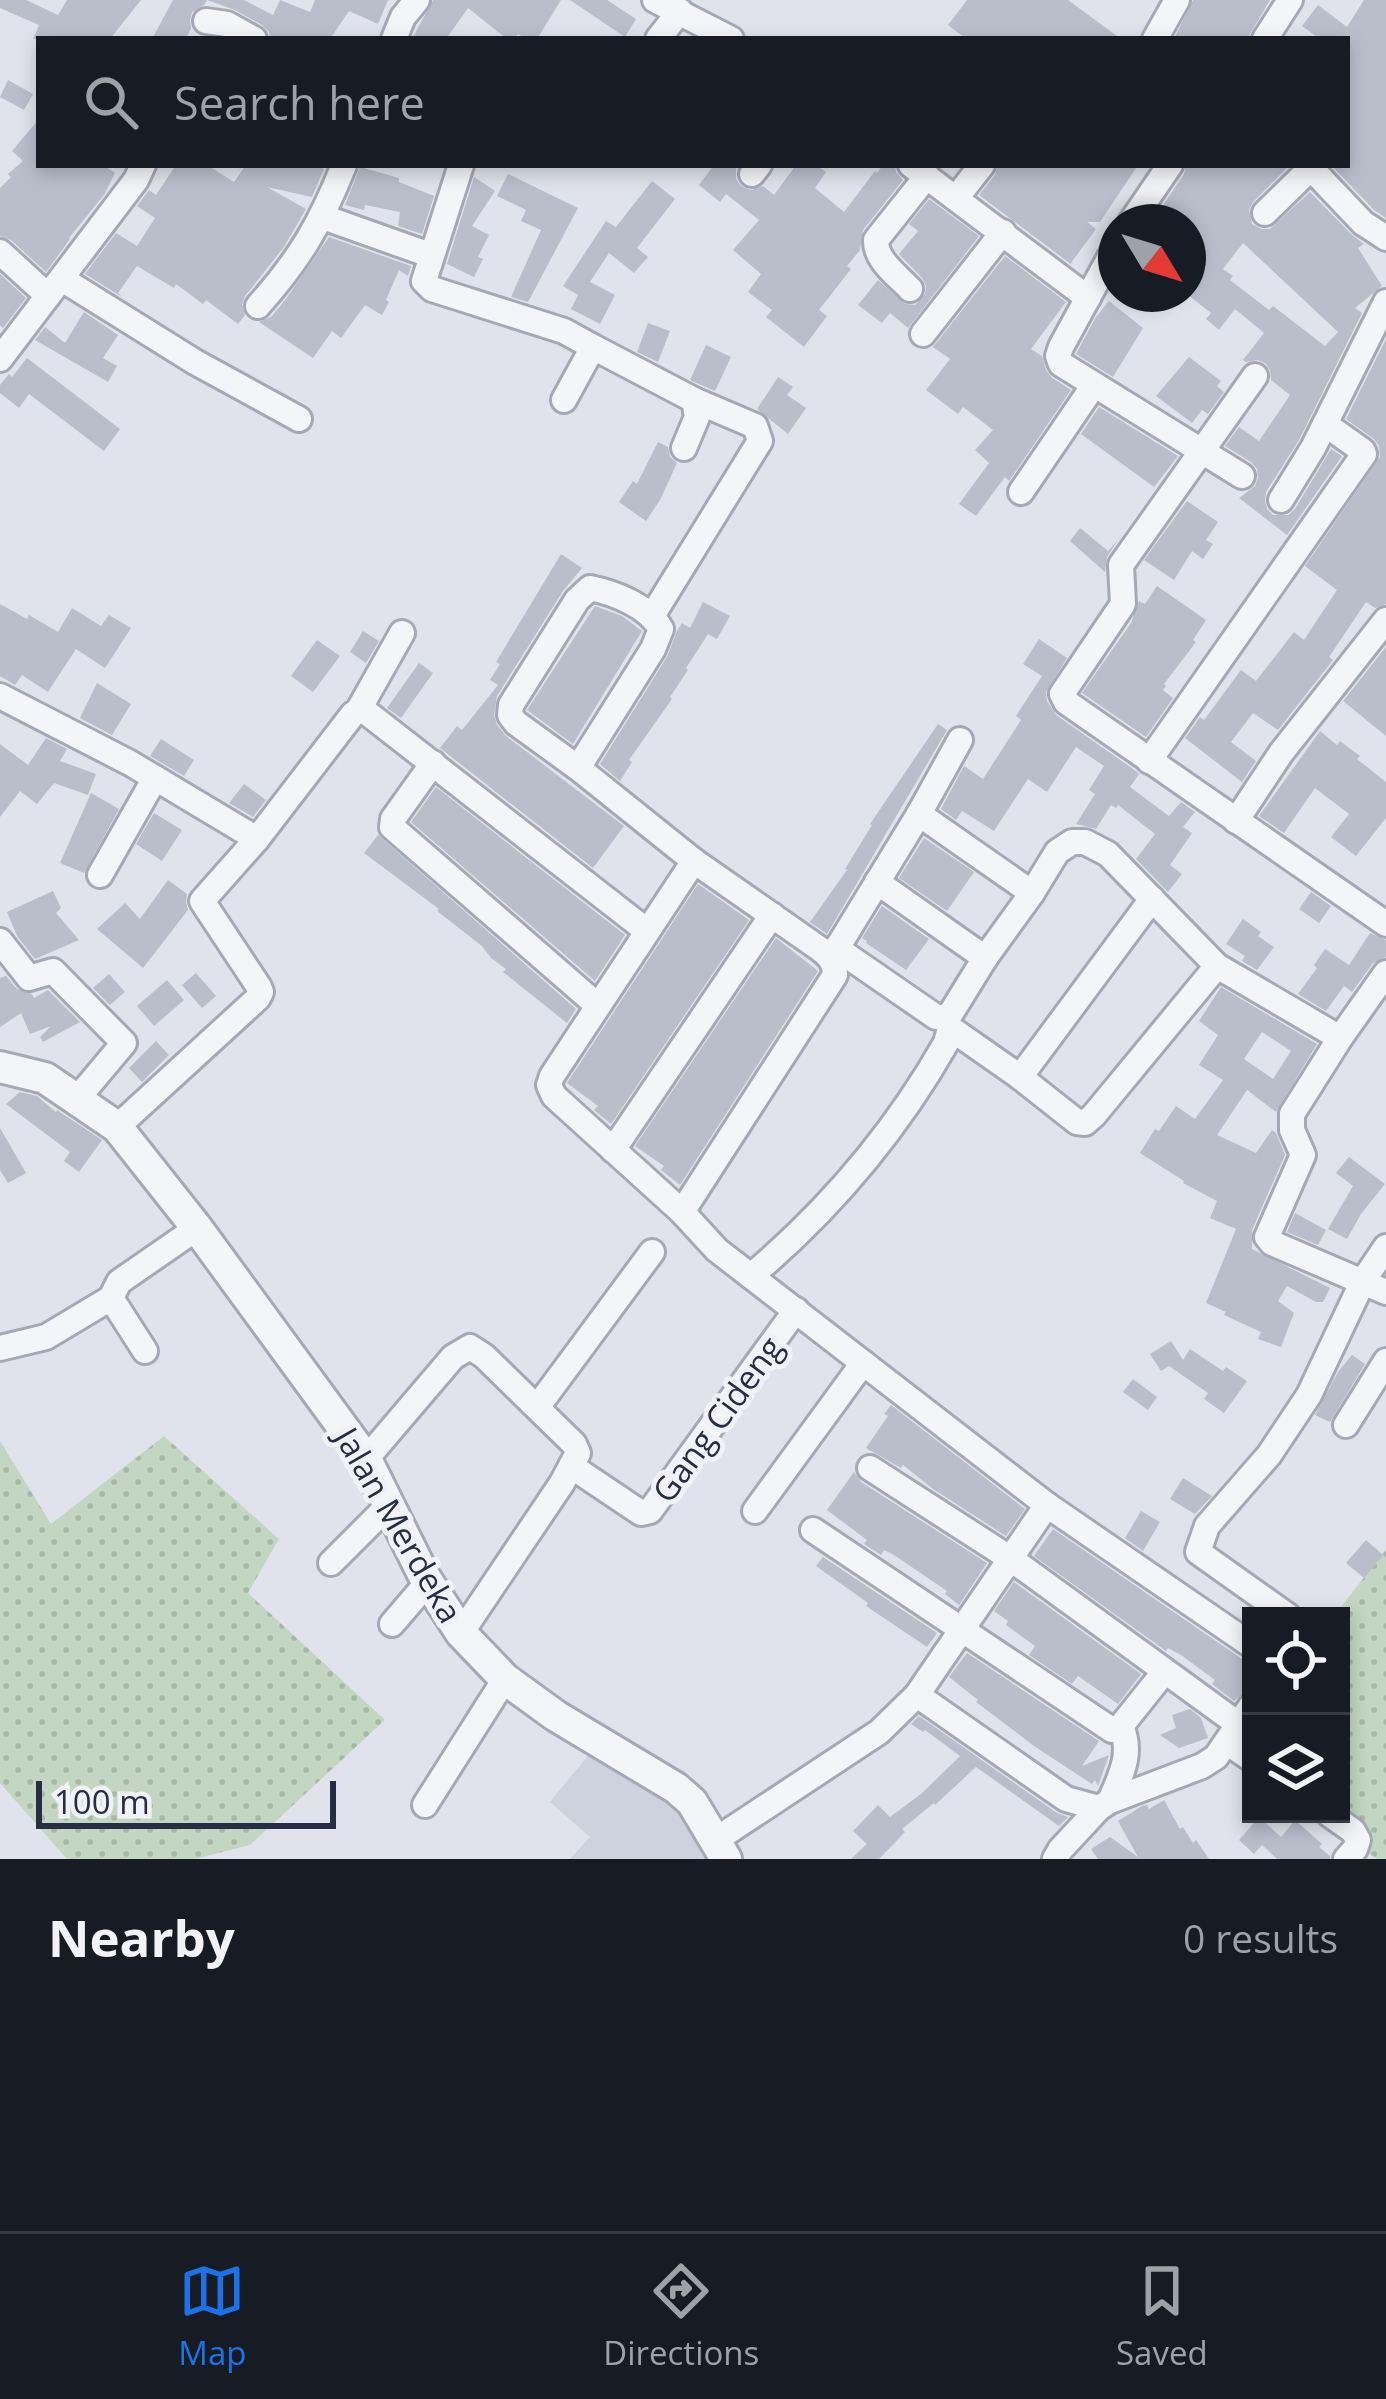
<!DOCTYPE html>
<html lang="en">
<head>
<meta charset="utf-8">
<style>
  :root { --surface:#171b24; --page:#20242c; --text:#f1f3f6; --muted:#9ea1a6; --line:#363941; --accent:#1a73e8 }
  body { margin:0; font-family:"Open Sans",sans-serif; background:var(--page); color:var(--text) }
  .controls { position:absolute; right:36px; bottom:36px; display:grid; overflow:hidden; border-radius:0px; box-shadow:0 6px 18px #0003 }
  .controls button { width:108px; height:108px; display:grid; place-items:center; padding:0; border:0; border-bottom:3px solid var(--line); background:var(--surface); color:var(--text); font:60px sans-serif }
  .compass { position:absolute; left:1098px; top:204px; width:108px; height:108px; border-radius:50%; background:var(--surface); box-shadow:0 6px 18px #0003; rotate:128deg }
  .scale { position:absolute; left:36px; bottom:30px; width:300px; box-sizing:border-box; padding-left:12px; border:6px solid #272e44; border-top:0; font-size:33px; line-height:42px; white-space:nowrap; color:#272e44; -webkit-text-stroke:9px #f0f2f8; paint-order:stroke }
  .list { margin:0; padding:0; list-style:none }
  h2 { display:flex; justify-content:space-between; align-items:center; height:156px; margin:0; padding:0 48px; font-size:51px }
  h2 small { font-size:39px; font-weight:400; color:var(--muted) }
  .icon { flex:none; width:66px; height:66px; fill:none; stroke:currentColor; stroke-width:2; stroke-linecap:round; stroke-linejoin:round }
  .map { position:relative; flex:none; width:1386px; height:1859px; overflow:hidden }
  .search { position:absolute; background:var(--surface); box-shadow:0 6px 18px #0003; left:36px; right:36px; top:36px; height:132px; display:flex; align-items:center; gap:30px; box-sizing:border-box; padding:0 42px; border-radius:0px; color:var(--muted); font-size:45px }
  .sheet { height:372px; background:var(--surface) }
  nav { display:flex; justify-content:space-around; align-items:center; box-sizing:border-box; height:168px; border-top:3px solid var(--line); background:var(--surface); font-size:33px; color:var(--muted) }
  nav a { display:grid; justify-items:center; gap:6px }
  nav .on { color:var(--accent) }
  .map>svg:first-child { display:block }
</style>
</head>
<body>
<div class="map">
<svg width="1386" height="1859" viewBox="0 0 1386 1859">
  <defs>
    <pattern id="grass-dots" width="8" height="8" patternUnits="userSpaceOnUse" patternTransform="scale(3)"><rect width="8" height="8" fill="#c3d6c1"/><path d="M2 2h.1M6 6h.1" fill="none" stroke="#a8b8a7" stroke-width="1.8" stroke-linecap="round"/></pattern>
  </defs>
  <rect width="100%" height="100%" fill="#e0e3eb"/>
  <polygon fill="#ced2dd" points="609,1730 700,1793 736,1859 570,1859 590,1837 550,1802"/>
  <g fill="url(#grass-dots)">
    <polygon points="164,1436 279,1539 248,1593 385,1720 250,1845 195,1859 67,1859 0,1783 0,1441 51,1524"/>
    <polygon points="1386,1549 1386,1859 1377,1859 1312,1814 1341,1814 1341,1616 1334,1616"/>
  </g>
  <g fill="#babecb" fill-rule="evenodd">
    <polygon points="0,0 26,0 58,15 67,0 141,0 110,39 33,39 39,25 0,8"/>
    <polygon points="173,0 244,0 273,15 280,0 310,12 315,0 388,0 378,24 349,11 330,39 270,39 269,32 262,25 235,10 207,0 204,5 192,12 190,20 191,28 186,39 152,39"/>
    <polygon points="433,0 561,0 537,39 526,39 518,34 514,39 507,39 468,8 446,39 412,39"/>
    <polygon points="570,0 607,0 636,19 625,37"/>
    <polygon points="967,0 1068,0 1121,39 966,39 948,25"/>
    <polygon points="1193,0 1270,0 1247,39 1174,39"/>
    <polygon points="1364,0 1386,0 1386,218 1374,210 1331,165 1347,165 1347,39 1320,39 1302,26 1318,5 1347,27"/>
    <polygon points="8,80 33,94 24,110 0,97"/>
    <polygon points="39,119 39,165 103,165 115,173 104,195 69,238 70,239 46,272 11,240 0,236 0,188 11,177 8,174 23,161 12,151"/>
    <polygon points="176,165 207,165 234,182 246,165 318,165 324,169 312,197 267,187 306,209 284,247 245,296 242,304 245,315 238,324 206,300 203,304 176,284 174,288 137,266 118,293 122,297 85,274 116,233 137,246 155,218 137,206 149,190 156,195"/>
    <polygon points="714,165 736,165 736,179 741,186 751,190 763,186 774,195 796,165 816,165 826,172 815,188 844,212 875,171 877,173 883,165 895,165 896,172 903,180 863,230 860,250 847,266 851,269 819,310 827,316 804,347 766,317 772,310 748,292 761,274 733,250 759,220 726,194 720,202 699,185"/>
    <polygon points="998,165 1138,165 1100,222 1087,222 1096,229 1071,263 1072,265 979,195 995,175"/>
    <path d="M 1186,165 L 1290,165 L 1253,202 L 1249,210 L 1252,224 L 1262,229 L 1270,229 L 1310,192 L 1351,234 L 1364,244 L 1358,248 L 1382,286 L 1355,308 L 1362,313 L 1299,440 L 1266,492 L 1265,501 L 1267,509 L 1273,515 L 1288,515 L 1295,509 L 1331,449 L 1342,456 L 1287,535 L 1239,498 L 1255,486 L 1258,478 L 1257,469 L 1251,462 L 1225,446 L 1239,427 L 1259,441 L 1290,395 L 1271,380 L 1270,370 L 1265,363 L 1258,360 L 1246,362 L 1243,360 L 1264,333 L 1235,309 L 1219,330 L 1206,319 L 1211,313 L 1188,295 L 1188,222 L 1166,222 L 1157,214 L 1184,174 ZM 1243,243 L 1338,332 L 1325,346 L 1273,306 L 1269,310 L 1230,280 L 1233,276 L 1223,269 Z"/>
    <polygon points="360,167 399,178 399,182 434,196 422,234 398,226 400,212 365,205 364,210 345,205"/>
    <polygon points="508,174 578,208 528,302 511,297 541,230 521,221 526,210 497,196"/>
    <polygon points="474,177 495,191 472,226 489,235 478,257 483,259 474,277 447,264"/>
    <polygon points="652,181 675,199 637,248 648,257 634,273 609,253 590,282 615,295 600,324 571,309 578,295 563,286 606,221 616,227"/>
    <polygon points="929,199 979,236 908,328 890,313 882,323 858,305 878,280 905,304 915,305 925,294 926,286 922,278 899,254 918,231 909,224"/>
    <polygon points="329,237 411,266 408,276 399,270 386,300 389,302 382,315 365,305 341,338 332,331 313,358 259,322 271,317 286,299"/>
    <polygon points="1005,256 1066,302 1031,349 1042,356 1046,370 1051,377 1071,390 1009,481 1005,477 976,516 959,504 989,463 975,450 993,430 963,407 958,414 926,390 950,359 933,347"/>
    <polygon points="0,274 26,298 3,328 0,325"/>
    <polygon points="1109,301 1143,328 1113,377 1076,354 1096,317"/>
    <polygon points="84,312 118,335 103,358 117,366 108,382 35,340 45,327 65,343"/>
    <polygon points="648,323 670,331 658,362 637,352"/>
    <polygon points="1386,339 1386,604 1375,608 1366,602 1329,657 1333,660 1278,730 1253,713 1231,742 1256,761 1242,782 1185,738 1200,717 1204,720 1241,670 1256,681 1294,632 1304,640 1337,590 1305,566 1380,457 1379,446 1374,439 1346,419"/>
    <polygon points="706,345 731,357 715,391 690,380"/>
    <polygon points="1189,357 1221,381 1217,386 1224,392 1208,414 1202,410 1192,423 1156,396"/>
    <polygon points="27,358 120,429 104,451 29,394 19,408 0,393 0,385 9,374 12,377"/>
    <polygon points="778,377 793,387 787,395 806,408 788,434 757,409"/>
    <polygon points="1099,407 1178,456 1154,487 1081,434"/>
    <polygon points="658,442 668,447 670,457 677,463 660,500 646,521 619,502 633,481 637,484"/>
    <polygon points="1187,501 1218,522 1206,540 1213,544 1203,559 1192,551 1174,580 1144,560"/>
    <polygon points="1080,528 1108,551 1118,540 1107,557 1105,572 1070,541"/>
    <polygon points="561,554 582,568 563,591 497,696 494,715 497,725 506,736 624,826 593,868 440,748 457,726 462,730 498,685 490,680 500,664 496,662"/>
    <polygon points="1157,586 1206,620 1193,640 1196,642 1164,684 1166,686 1163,690 1173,698 1146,737 1082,693 1131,623 1139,601 1145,604"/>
    <polygon points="703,602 730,616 717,639 708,634 686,668 688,670 670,697 672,699 629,760 632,762 620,781 600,764 667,657 677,631 682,623 690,628"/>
    <polygon points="0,604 27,619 29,615 58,632 72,608 101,626 109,615 131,628 105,668 76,649 48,692 22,675 15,685 0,676"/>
    <polygon points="595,606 622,616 642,631 573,744 527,710"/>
    <polygon points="363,631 379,641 366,663 350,652"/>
    <polygon points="1039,639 1067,658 1046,692 1047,701 1056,715 1136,771 1139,774 1130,787 1169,816 1181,802 1195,812 1183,827 1192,833 1170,865 1182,874 1168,892 1136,859 1155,834 1118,805 1116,808 1111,805 1096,829 1076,824 1095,794 1089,790 1104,766 1076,747 1047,792 1028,779 994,831 962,811 956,820 941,809 964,766 983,779 1021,720 1016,716 1042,676 1023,664"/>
    <polygon points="317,640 340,656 313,692 291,676"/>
    <polygon points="1386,647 1386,736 1343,701"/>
    <polygon points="419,663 433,673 401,718 387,708"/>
    <polygon points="97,683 131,704 112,735 80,718"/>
    <polygon points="938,724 947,730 827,934 810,922 847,870 845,869 872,825 870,824"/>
    <polygon points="1320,731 1337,745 1340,741 1360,756 1357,759 1386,782 1386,818 1356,856 1331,837 1349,814 1315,788 1284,833 1259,816"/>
    <polygon points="46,738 67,749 60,761 96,774 88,795 54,783 37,804 20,791 0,817 0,744 28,765"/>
    <polygon points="161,739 194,760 184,776 150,756"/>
    <polygon points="244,784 266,800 253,817 229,803"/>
    <polygon points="436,787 625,935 595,981 411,822"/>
    <polygon points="91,793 119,809 84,873 60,863"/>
    <polygon points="154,813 182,830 162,861 136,844"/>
    <polygon points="378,835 576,1009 567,1023 503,972 506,969 491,958 482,946 437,911 439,909 364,853"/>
    <polygon points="924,838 974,872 947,911 899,878"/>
    <polygon points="168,880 187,894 186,902 188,910 143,968 97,929 125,903 140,919"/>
    <polygon points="698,884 749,920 611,1124 594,1110 598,1106 567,1083"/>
    <polygon points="53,891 61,908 56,913 79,940 35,959 17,936 7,912"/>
    <polygon points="1311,892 1331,906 1319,923 1299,909"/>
    <polygon points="882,906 929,939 906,970 866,943 867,941 862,938"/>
    <polygon points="1243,919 1261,932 1258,936 1274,947 1257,970 1242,961 1245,956 1226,944"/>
    <polygon points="1370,933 1386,940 1386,957 1373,963 1352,992 1344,986 1326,1011 1298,994 1317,968 1314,965 1325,949 1349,965"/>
    <polygon points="776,938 818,971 680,1185 661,1170 664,1166 635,1146"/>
    <polygon points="196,973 216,996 202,1008 182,985"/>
    <polygon points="109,974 125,992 110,1005 93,988"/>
    <polygon points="6,976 17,989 32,994 34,998 48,990 80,1022 43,1042 40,1037 51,1026 30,1034 21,1013 0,1027 0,978"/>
    <polygon points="167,980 184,1000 154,1026 137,1006"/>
    <path d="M 1221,987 L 1317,1044 L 1276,1112 L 1247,1090 L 1217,1135 L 1256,1153 L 1272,1130 L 1276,1133 L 1285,1155 L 1252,1230 L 1252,1249 L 1330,1288 L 1323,1302 L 1316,1302 L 1287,1286 L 1278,1301 L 1294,1313 L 1281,1347 L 1258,1339 L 1261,1332 L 1224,1315 L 1226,1312 L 1206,1303 L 1236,1229 L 1210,1218 L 1217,1201 L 1183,1183 L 1184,1181 L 1140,1153 L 1155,1129 L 1159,1131 L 1176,1106 L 1195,1119 L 1223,1080 L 1199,1065 L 1218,1035 L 1199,1021 ZM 1262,1032 L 1291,1051 L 1273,1079 L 1244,1059 Z"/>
    <polygon points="156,1041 169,1055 142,1082 129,1068"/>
    <polygon points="20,1092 37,1096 56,1112 57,1110 102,1140 79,1172 64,1161 70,1152 6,1104"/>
    <polygon points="0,1128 26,1173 8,1183 0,1170"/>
    <polygon points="1349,1157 1385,1184 1361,1214 1347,1239 1328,1229 1353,1186 1336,1173"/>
    <polygon points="1295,1213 1326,1230 1318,1245 1287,1232"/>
    <polygon points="1171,1341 1183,1360 1190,1349 1223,1371 1226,1367 1247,1381 1224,1413 1204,1399 1208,1393 1169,1366 1161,1371 1150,1354"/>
    <polygon points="1352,1355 1365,1364 1330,1422 1315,1415 1338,1372"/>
    <polygon points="1133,1379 1157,1397 1148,1410 1123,1392"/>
    <polygon points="891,1405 1025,1509 1006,1536 933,1489 903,1465 901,1468 866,1448 888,1416 884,1414"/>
    <polygon points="854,1472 861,1482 987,1563 959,1605 945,1594 947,1591 894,1555 884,1550 881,1555 864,1544 867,1540 827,1510"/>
    <polygon points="1183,1478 1212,1496 1195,1514 1170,1499"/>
    <polygon points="1141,1511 1160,1522 1143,1551 1125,1538"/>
    <polygon points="1053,1529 1242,1659 1251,1661 1251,1683 1245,1691 1234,1701 1212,1684 1215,1680 1181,1655 1168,1648 1166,1651 1034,1556"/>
    <polygon points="1366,1540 1383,1555 1364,1578 1346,1563"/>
    <polygon points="823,1557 937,1633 927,1647 866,1606 868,1603 816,1566"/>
    <polygon points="1014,1582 1141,1674 1118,1704 1078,1676 1072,1684 1029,1655 1035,1646 1006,1625 1008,1621 994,1611"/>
    <polygon points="967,1653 1099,1741 1082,1766 1109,1755 1098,1786 1095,1780 1092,1784 1034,1746 976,1702 978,1700 949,1677"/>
    <polygon points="1190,1709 1201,1718 1208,1738 1179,1748 1160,1735 1176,1728 1172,1715"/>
    <polygon points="919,1716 1057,1813 1068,1817 1059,1826 976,1767 935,1805 934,1803 902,1829 905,1832 879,1859 851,1859 867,1844 853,1831 878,1805 890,1817 921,1794 960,1756 925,1730 923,1732 911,1724"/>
    <polygon points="1164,1800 1180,1829 1183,1827 1193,1843 1196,1840 1209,1859 1098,1859 1091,1849 1110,1837 1138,1857 1118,1821 1142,1806 1147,1805 1149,1809"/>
    <polygon points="1259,1817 1281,1837 1295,1820 1322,1844 1319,1847 1330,1856 1330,1859 1277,1859 1262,1845 1254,1854 1239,1840"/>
  </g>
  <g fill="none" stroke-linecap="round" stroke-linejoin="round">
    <defs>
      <g id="minor">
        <polyline points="655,0 731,39"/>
        <polyline points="206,21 227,24 254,39"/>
        <polyline points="394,39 403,17 417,0"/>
        <polyline points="658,39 680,11"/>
        <polyline points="1155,39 1177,0"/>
        <polyline points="1265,39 1290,0"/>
        <polyline points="461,165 424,281 432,289 564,331 593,347 564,400"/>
        <polyline points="911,165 1088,298"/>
        <polyline points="1308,165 1363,223 1386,238"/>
        <polyline points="752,174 759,165"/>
        <polyline points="956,198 982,165"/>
        <polyline points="1265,213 1311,168"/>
        <polyline points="323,217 430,255"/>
        <polyline points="1131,222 1170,165"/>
        <polyline points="1116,246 1061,347 1058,356 1061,364 1242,476"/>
        <polyline points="0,252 48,296"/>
        <polyline points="62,279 195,362 299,419"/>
        <path d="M 910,289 C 897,275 875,260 876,240 L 927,176"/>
        <path d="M 258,306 C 300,259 321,223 344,165"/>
        <polyline points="923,334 1003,232"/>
        <polyline points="593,347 694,400 697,417 684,448"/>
        <polyline points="0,359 136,180 143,165"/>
        <polyline points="1255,376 1121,565 1123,604 1062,694 1066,702 1386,924"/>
        <polyline points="1021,492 1094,385"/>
        <polyline points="1281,500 1313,448 1386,302"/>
        <polyline points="652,616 760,441 755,426 694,400"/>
        <polyline points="0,696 130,763 257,839"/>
        <polyline points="358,711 366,712 647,931"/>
        <polyline points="1149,761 1364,454 1363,451 1325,424"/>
        <polyline points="433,763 393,819 392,827 597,1005"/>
        <path d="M 578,768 L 653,649 L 661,629 C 648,606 615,593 590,588 L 577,600 L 511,705 L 510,715 L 516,723 L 578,768 L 694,861 L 820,949 C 830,957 835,962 835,975 L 682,1212"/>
        <polyline points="919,814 1032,893"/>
        <polyline points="1236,821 1281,753 1386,620"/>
        <polyline points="694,861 552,1076 549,1085 554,1096 682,1212 717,1250 1047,1505 1251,1645"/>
        <polyline points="100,875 155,778"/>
        <polyline points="877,882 985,958"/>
        <polyline points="0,941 29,978 53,971 124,1043 77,1099"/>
        <polyline points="836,948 936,1017 945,1017"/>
        <polyline points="831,958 919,814 960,740"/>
        <polyline points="1386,973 1340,1038 1292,1114 1292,1130 1303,1155 1267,1237 1272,1243 1386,1292"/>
        <polyline points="945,1017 951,1013 985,958 1032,893 1057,852 1072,842 1085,842 1108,854 1217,966 1340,1038"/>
        <polyline points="950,1028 1020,1077 1077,1122 1085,1123 1094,1115 1217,966"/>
        <polyline points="1020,1077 1152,899"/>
        <polyline points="117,1127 258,998 261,992 259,987 202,901 257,839 353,714 358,711 402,633"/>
        <polyline points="613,1150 772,915"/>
        <path d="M 751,1276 C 828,1211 896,1131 946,1043 L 950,1028 L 945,1017"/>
        <polyline points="0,1348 46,1337 111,1298"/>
        <polyline points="145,1351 111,1298 119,1282 197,1228"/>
        <polyline points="538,1406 652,1252"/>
        <polyline points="1346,1425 1386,1361"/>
        <polyline points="366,1459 453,1357 470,1347 484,1356 574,1444 578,1453 562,1483 461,1633"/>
        <polyline points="571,1466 641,1513 650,1511 796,1310"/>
        <polyline points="870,1468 1011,1559 1238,1724"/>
        <polyline points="755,1511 863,1363"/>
        <polyline points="813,1530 1112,1730 1121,1726 1165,1671"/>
        <polyline points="331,1563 389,1505"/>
        <polyline points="1288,1616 1198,1552 1207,1526 1269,1455 1309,1395 1363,1281 1386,1247"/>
        <polyline points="392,1624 428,1582"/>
        <polyline points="917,1695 1066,1799 1099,1808 1110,1801 1202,1766 1216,1757 1251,1706"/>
        <polyline points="1228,1743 1251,1759"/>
        <path d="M 1110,1801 C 1121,1775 1133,1753 1121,1726"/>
        <polyline points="425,1805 505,1679"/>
        <polyline points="1329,1814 1353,1831 1358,1840 1355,1849 1346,1859"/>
        <polyline points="714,1841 879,1732 917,1695 1047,1505"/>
        <polyline points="1055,1859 1060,1850 1099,1808"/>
      </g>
      <polyline id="tertiary" points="0,1067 45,1078 117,1127 197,1228 366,1459 424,1576 461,1633 505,1679 556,1716 676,1788 692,1802 726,1859"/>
    </defs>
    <use href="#minor" stroke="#a5a9b6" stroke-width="30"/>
    <use href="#tertiary" stroke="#a5a9b6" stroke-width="36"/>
    <use href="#minor" stroke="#f4f5f9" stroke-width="24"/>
    <use href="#tertiary" stroke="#f4f5f9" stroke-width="30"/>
  </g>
  <g text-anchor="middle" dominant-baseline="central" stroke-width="10" stroke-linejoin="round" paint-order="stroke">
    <g font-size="33" fill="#272e44" stroke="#f0f2f8">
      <text transform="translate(717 1419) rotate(-54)">Gang Cideng</text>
      <text transform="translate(399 1525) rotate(60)">Jalan Merdeka</text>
    </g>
  </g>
</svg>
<div class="controls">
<button><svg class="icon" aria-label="locate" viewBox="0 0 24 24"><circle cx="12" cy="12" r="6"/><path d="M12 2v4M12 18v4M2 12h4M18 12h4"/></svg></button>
<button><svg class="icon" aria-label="layers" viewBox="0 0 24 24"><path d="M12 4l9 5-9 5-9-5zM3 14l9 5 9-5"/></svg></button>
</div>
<svg class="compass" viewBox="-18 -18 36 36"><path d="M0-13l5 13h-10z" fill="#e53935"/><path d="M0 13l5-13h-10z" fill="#9ea1a6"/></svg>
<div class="scale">100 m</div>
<div class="search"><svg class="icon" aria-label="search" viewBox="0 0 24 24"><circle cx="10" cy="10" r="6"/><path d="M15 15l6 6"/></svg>Search here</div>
</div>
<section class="sheet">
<h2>Nearby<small>0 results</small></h2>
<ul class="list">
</ul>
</section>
<nav>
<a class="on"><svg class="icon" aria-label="map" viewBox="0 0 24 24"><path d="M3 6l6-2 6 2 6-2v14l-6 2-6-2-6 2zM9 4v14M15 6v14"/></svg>Map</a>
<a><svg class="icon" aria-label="directions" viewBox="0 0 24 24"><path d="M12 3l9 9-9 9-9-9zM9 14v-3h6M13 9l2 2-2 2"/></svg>Directions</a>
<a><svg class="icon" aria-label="saved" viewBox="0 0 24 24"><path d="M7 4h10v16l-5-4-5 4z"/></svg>Saved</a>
</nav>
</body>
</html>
